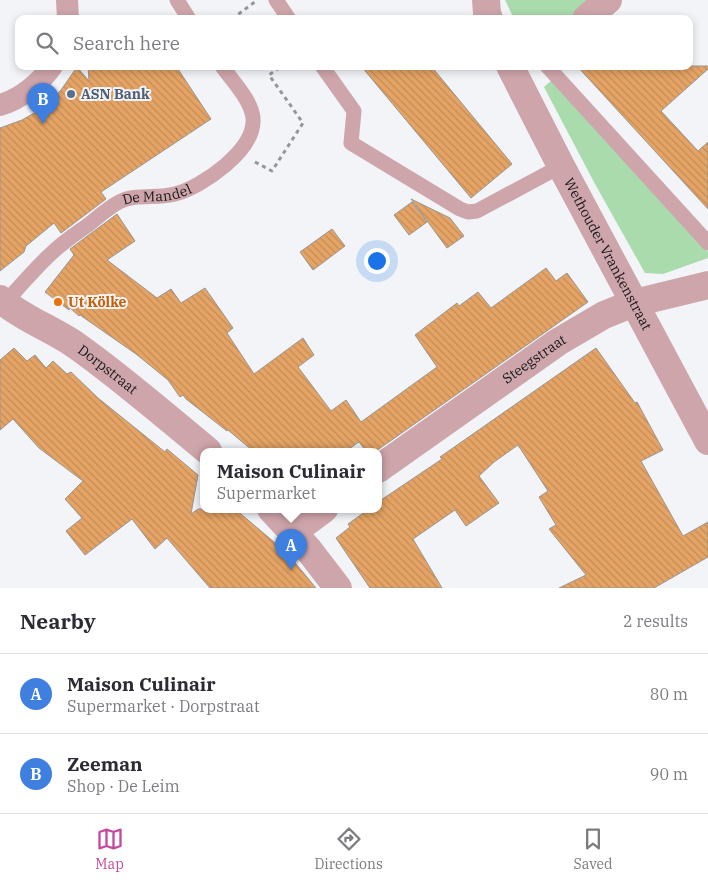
<!DOCTYPE html>
<html lang="en">
<head>
<meta charset="utf-8">
<style>
  :root { --surface:#fff; --page:#f7f7f7; --text:#2b2b33; --muted:#7c7c81; --line:#e1e1e2; --accent:#c34b9f }
  body { margin:0; font-family:"IBM Plex Serif",serif; background:var(--page); color:var(--text) }
  .you { position:absolute; left:376px; top:260px; width:18px; height:18px; margin:-12px; border:4px solid #fff; border-radius:50%; background:#1a73e8; box-shadow:0 0 0 8px #1a73e833 }
  .badge { display:grid; place-items:center; width:32px; height:32px; border-radius:50%; background:var(--accent); color:#fff; font-size:16px; font-weight:700 }
  .pin { position:absolute; translate:-50% -41px; filter:drop-shadow(0 1px 2px #0008) }
  .pin::after { content:''; position:absolute; top:26px; width:18px; height:15px; background:inherit; clip-path:polygon(0 0,100% 0,50% 100%) }
  .popup { position:absolute; left:200px; top:448px; width:182px; height:65px; box-sizing:border-box; display:grid; place-content:center; border-radius:10px; background:var(--surface); filter:drop-shadow(0 1px 4px #0005); font-size:16px; white-space:nowrap; color:var(--muted) }
  .popup b { font-size:19px; color:var(--text) }
  .popup::after { content:''; position:absolute; left:50%; top:100%; margin-left:-10px; border:10px solid transparent; border-top-color:var(--surface) }
  .list { margin:0; padding:0; list-style:none }
  h2 { display:flex; justify-content:space-between; align-items:center; height:65px; margin:0; padding:0 20px; font-size:21px }
  h2 small { font-size:16px; font-weight:400; color:var(--muted) }
  .list li { display:grid; grid-template-columns:32px 1fr auto; gap:15px; align-items:center; box-sizing:border-box; height:80px; padding:0 20px; border-top:1px solid var(--line) }
  .list b { display:block; font-size:19px; white-space:nowrap }
  .list p { margin:0; font-size:16px; white-space:nowrap; color:var(--muted) }
  .list em { font-size:16px; font-style:normal; color:var(--muted) }
  .icon { flex:none; width:28px; height:28px; fill:none; stroke:currentColor; stroke-width:2; stroke-linecap:round; stroke-linejoin:round }
  .map { position:relative; flex:none; width:708px; height:588px; overflow:hidden }
  .search { position:absolute; background:var(--surface); box-shadow:0 2px 8px #0003; left:15px; right:15px; top:15px; height:55px; display:flex; align-items:center; gap:12px; box-sizing:border-box; padding:0 18px; border-radius:10px; color:var(--muted); font-size:19px }
  .sheet { height:225px; background:var(--surface) }
  nav { display:flex; justify-content:space-around; align-items:center; box-sizing:border-box; height:70px; border-top:1px solid var(--line); background:var(--surface); font-size:14px; color:var(--muted) }
  nav a { display:grid; justify-items:center; gap:2px }
  nav .on { color:var(--accent) }
  .map>svg:first-child { display:block }
</style>
</head>
<body>
<div class="map">
<svg width="708" height="588" viewBox="0 0 708 588">
  <defs>
    <pattern id="building-back-hatch" width="6" height="6" patternUnits="userSpaceOnUse" patternTransform="scale(1.25)"><rect width="6" height="6" fill="#e5a465"/><path d="M-1 5l2 2M0 0l6 6M5-1l2 2" fill="none" stroke="#c48c57"/></pattern>
  </defs>
  <rect width="100%" height="100%" fill="#f2f4f8"/>
  <g fill="#a9dbad">
    <polygon points="505,0 598,0 576,19 514,19"/>
    <polygon points="553,79 708,252 708,258 663,274 645,273 595,184 544,87"/>
  </g>
  <g fill="url(#building-back-hatch)" stroke="#999693">
    <polygon points="88,66 176,66 211,119 101,192 106,199 61,233 54,223 26,246 24,252 0,271 0,128 22,120 43,108 61,90 77,67 89,81"/>
    <polygon points="361,66 431,66 512,164 471,198"/>
    <polygon points="577,66 708,66 708,69 661,111 698,151 708,142 708,209"/>
    <polygon points="411,199 450,218 464,236 447,248"/>
    <polygon points="412,202 427,222 409,235 394,215"/>
    <polygon points="117,214 135,241 107,260 157,298 171,289 181,303 205,288 233,328 227,333 254,374 303,338 314,355 298,367 331,411 346,400 361,422 437,367 415,335 457,303 459,306 478,292 491,308 546,268 556,281 567,273 588,302 376,451 366,451 359,442 346,451 253,451 228,430 227,431 186,399 183,395 180,397 168,380 136,354 80,315 79,316 70,308 69,310 45,292 74,255 70,249"/>
    <polygon points="332,229 345,246 313,270 300,252"/>
    <polygon points="14,348 27,361 35,355 46,368 53,361 67,374 71,372 98,398 165,452 167,449 198,475 191,514 198,509 235,509 287,553 316,588 210,588 167,538 155,549 132,519 85,555 66,531 82,518 65,499 83,481 39,448 13,419 0,430 0,360"/>
    <polygon points="596,348 635,403 637,402 663,450 641,461 683,536 708,522 708,557 654,588 559,588 586,575 549,529 556,525 539,497 548,491 518,445 494,462 479,476 499,503 466,526 455,510 413,539 442,588 370,588 336,538 350,527 348,524 369,509 378,509 378,502 442,459 440,457"/>
  </g>
  <g fill="none" stroke-linecap="round" stroke-linejoin="round">
    <g stroke="#949698" stroke-width="3" stroke-dasharray="4 4" stroke-linecap="butt">
      <polyline points="232,19 256,1"/>
      <polyline points="255,162 272,171 303,123 269,75 282,66"/>
    </g>
    <g stroke="#cea5ab" stroke-width="15">
      <polyline points="177,0 189,19"/>
      <polyline points="276,0 289,19"/>
      <polyline points="322,66 354,111 351,143 460,209 468,212 477,211 561,166"/>
      <polyline points="547,66 708,243"/>
      <path id="s1" d="M 5,303 C 21,285 37,266 55,250 C 65,241 77,233 88,225 C 98,217 108,208 119,202 C 135,193 157,199 175,194 C 202,187 256,150 253,118 C 251,99 232,81 222,66"/>
    </g>
    <g stroke="#cea5ab" stroke-width="22">
      <polyline points="67,0 68,19"/>
      <path d="M 0,105 C 21,99 40,83 52,66"/>
    </g>
    <g stroke="#cea5ab" stroke-width="28">
      <polyline points="486,0 487,13 489,19"/>
      <polyline points="586,19 608,0"/>
      <path id="s2" d="M 510,66 L 561,166 L 708,441"/>
      <path id="s3" d="M 0,299 C 22,318 50,328 74,344 C 121,377 164,415 208,451"/>
      <path id="s4" d="M 378,469 L 558,342 L 604,315 L 634,303 L 708,285"/>
      <polyline points="271,509 308,549 338,588"/>
      <polyline points="293,532 324,509"/>
    </g>
  </g>
  <circle fill="#5c6f8a" stroke="#f2f4f8" stroke-width="2" cx="71" cy="94" r="5"/>
  <circle fill="#e8710a" stroke="#f2f4f8" stroke-width="2" cx="58" cy="302" r="5"/>
  <g text-anchor="middle" dominant-baseline="central" stroke-width="4" stroke-linejoin="round" paint-order="stroke">
    <g font-size="14" font-weight="bold" fill="#4e5e75" stroke="#f2f4f8" text-anchor="start">
      <text x="81" y="94">ASN Bank</text>
    </g>
    <g font-size="14" fill="#171819" stroke="#f2f4f8">
      <text stroke="none"><textPath href="#s1" startOffset="192">De Mandel</textPath></text>
      <text stroke="none"><textPath href="#s2" startOffset="212">Wethouder Vrankenstraat</textPath></text>
      <text stroke="none"><textPath href="#s4" startOffset="191">Steegstraat</textPath></text>
      <text stroke="none"><textPath href="#s3" startOffset="129">Dorpstraat</textPath></text>
    </g>
    <g font-size="14" font-weight="bold" fill="#c56008" stroke="#f2f4f8" text-anchor="start">
      <text x="68" y="302">Ut Kölke</text>
    </g>
  </g>
</svg>
<div class="you"></div>
<div class="pin badge" style="left:291px;top:570px;background:#3f7fe0">A</div>
<div class="popup"><b>Maison Culinair</b>Supermarket</div>
<div class="pin badge" style="left:43px;top:124px;background:#3f7fe0">B</div>
<div class="search"><svg class="icon" aria-label="search" viewBox="0 0 24 24"><circle cx="10" cy="10" r="6"/><path d="M15 15l6 6"/></svg>Search here</div>
</div>
<section class="sheet">
<h2>Nearby<small>2 results</small></h2>
<ul class="list">
<li><span class="badge" style="background:#3f7fe0">A</span><div><b>Maison Culinair</b><p>Supermarket · Dorpstraat</p></div><em>80 m</em></li>
<li><span class="badge" style="background:#3f7fe0">B</span><div><b>Zeeman</b><p>Shop · De Leim</p></div><em>90 m</em></li>
</ul>
</section>
<nav>
<a class="on"><svg class="icon" aria-label="map" viewBox="0 0 24 24"><path d="M3 6l6-2 6 2 6-2v14l-6 2-6-2-6 2zM9 4v14M15 6v14"/></svg>Map</a>
<a><svg class="icon" aria-label="directions" viewBox="0 0 24 24"><path d="M12 3l9 9-9 9-9-9zM9 14v-3h6M13 9l2 2-2 2"/></svg>Directions</a>
<a><svg class="icon" aria-label="saved" viewBox="0 0 24 24"><path d="M7 4h10v16l-5-4-5 4z"/></svg>Saved</a>
</nav>
</body>
</html>
